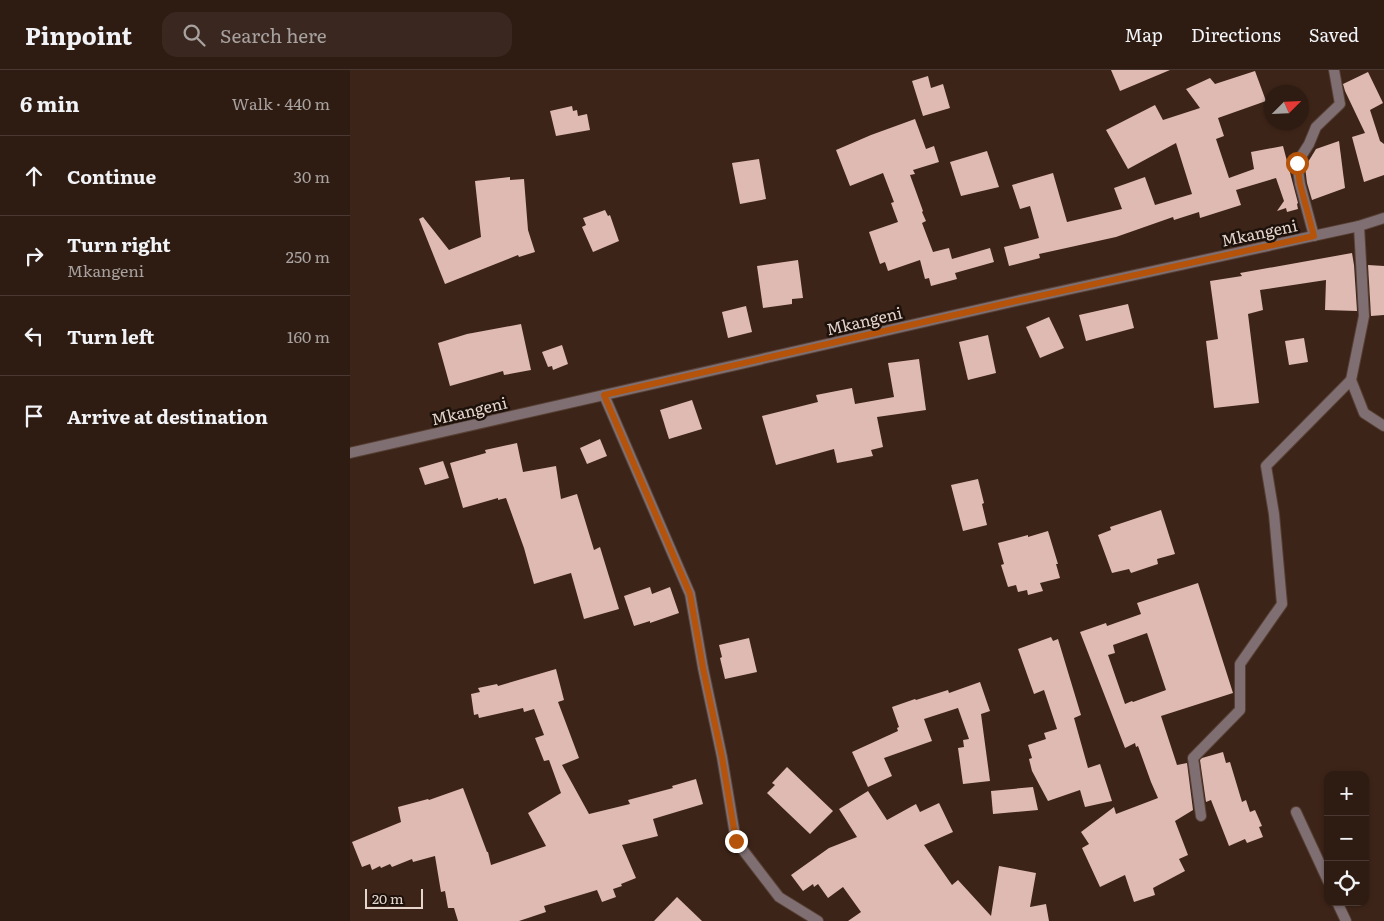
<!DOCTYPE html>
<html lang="en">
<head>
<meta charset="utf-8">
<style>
  :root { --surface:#2e1b12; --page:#3a2820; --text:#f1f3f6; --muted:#a7a19f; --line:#493932 }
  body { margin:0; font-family:Literata,serif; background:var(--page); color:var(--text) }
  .controls { position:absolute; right:15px; bottom:15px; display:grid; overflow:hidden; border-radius:10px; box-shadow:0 1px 4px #0004 }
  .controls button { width:45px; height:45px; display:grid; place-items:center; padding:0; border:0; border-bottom:1px solid var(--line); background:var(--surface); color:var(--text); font:25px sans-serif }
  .compass { position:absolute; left:914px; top:15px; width:45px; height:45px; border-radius:50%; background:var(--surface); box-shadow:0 1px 4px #0004; rotate:66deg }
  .scale { position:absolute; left:15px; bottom:12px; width:58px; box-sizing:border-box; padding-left:5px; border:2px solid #e6d5cd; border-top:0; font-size:14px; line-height:18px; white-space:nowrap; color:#e6d5cd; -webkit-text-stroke:4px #1c110b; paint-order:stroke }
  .stop { position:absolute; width:15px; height:15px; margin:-11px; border:4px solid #b45309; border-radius:50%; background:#fff }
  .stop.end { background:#b45309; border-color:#fff; box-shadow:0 1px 5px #0008 }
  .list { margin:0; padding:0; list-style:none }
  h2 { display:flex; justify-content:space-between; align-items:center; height:65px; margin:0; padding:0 20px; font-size:21px }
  h2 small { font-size:16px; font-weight:400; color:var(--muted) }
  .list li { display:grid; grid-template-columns:32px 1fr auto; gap:15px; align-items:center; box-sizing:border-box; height:80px; padding:0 20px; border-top:1px solid var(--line) }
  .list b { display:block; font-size:19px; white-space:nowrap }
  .list p { margin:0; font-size:16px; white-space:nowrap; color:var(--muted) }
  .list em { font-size:16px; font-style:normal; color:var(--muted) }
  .icon { flex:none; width:28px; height:28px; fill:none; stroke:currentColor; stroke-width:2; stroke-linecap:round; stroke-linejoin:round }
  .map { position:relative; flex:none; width:1034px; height:851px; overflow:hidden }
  header { display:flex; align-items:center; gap:30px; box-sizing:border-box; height:70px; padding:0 25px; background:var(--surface); border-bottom:1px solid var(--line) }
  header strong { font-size:24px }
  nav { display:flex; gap:28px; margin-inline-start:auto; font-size:18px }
  .search { width:350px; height:45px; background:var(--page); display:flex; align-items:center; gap:12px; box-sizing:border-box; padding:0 18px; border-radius:15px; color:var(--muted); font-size:19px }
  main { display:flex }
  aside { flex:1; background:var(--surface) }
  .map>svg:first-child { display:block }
</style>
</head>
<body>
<header>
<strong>Pinpoint</strong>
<div class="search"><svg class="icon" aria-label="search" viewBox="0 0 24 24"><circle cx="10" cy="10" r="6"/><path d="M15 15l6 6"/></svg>Search here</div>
<nav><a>Map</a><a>Directions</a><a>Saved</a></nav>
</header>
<main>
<aside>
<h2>6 min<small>Walk · 440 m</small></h2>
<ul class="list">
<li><svg class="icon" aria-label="ahead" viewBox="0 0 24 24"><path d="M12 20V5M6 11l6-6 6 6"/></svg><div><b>Continue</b></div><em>30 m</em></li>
<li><svg class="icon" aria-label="right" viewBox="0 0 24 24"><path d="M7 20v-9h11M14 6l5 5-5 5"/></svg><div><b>Turn right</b><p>Mkangeni</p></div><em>250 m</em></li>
<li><svg class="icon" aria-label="left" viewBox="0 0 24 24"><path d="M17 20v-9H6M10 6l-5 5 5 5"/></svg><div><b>Turn left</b></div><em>160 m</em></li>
<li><svg class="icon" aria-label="arrive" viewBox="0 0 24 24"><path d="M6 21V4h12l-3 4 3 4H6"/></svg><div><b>Arrive at destination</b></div></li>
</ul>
</aside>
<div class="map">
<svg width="1034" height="851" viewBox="0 0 1034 851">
  <rect width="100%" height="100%" fill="#3d2418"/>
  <g fill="#debab2" fill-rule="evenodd">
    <polygon points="761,0 820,0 770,21"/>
    <polygon points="905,1 916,31 868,48 874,66 866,69 879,108 904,99 901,82 933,76 948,133 947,134 948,139 937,142 936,138 927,141 934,131 926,108 886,120 891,135 850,148 849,142 824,150 823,147 766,167 689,184 690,188 659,196 654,177 689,168 680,136 670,139 662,115 703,103 717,152 772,139 764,118 795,107 805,135 842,124 826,73 778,99 756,60 805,35 813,50 850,38 836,19 860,8 865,14"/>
    <polygon points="1018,2 1033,33 1020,40 1030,71 1034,74 1034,105 1014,112 1002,67 1015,63 995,21 993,14"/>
    <polygon points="578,6 581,18 593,14 600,38 573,46 562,11"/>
    <polygon points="222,36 223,41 227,40 228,46 237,44 240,60 206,66 200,41"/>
    <polygon points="565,49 576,79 584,76 589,92 563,100 565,104 560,105 573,141 572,142 576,151 572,153 583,182 599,178 602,189 640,178 644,192 605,203 607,209 581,216 579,208 575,209 570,190 538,201 535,192 530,194 519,162 548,152 541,133 544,132 533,103 500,116 486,80 521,65"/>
    <polygon points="989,71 995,118 962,130 957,113 955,97 966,79"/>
    <polygon points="637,81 649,117 611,126 600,92"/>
    <polygon points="409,89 416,129 390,134 382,93"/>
    <polygon points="160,107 160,110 174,109 178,160 185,182 169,187 168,185 95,214 69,149 73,147 99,180 131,167 125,111"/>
    <polygon points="255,140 258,146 260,145 269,171 243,182 232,157 236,155 233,148"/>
    <polygon points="1002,183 1004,195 1007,241 975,240 976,210 910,220 913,240 898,244 909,333 864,338 856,271 868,269 860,211 892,206 890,203"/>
    <polygon points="448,190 453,228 442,229 442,234 413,238 407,196"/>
    <polygon points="1018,195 1034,196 1034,245 1021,246"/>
    <polygon points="778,234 784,258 736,271 729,245"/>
    <polygon points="396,236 402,262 378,268 372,242"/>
    <polygon points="699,247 714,278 690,288 676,257"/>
    <polygon points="171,254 181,300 154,305 153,301 100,316 88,273 117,264"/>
    <polygon points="638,265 646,303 618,310 609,272"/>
    <polygon points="954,268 958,292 939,295 935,271"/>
    <polygon points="212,275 218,294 203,300 202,296 198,297 192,282"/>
    <polygon points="569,289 576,340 527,347 533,377 521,380 523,386 487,393 484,379 426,395 412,346 468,332 466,325 502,318 505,334 544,327 538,293"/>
    <polygon points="342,330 352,359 319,369 310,340"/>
    <polygon points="250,369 257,386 237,394 230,378"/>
    <polygon points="167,373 173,402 206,396 211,429 227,424 244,480 250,477 269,539 234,549 221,503 184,514 174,478 156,428 148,430 148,428 113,438 100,393 136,383 135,380"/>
    <polygon points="93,391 99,408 75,415 69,398"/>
    <polygon points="628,409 634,433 632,434 637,455 613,461 601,415"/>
    <polygon points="811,440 825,484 807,489 808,494 781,503 779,499 762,503 748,465 761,460 760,457"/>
    <polygon points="698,461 708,494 706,494 710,508 690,513 693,521 678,525 677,520 668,522 666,515 658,517 651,495 654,494 648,473 678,465 678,467"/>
    <path d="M 848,513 L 883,623 L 811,646 L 827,695 L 837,693 L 843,740 L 825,751 L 838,785 L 829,789 L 835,801 L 803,818 L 805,825 L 784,832 L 775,805 L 750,817 L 732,778 L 739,774 L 731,762 L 764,737 L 766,744 L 808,728 L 801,712 L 788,676 L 786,677 L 785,673 L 775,678 L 730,562 L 756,553 L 757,556 L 791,544 L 787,533 ZM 797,563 L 816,620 L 783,632 L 782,631 L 775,634 L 758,585 L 765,583 L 763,575 Z"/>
    <polygon points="300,517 302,524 320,517 329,543 300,553 300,551 284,556 274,526"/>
    <polygon points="701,567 703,571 708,569 731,645 724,648 738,698 750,694 762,731 735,737 730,720 698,731 682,701 679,689 682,688 678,675 696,669 694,663 707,659 694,620 684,624 668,579"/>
    <polygon points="399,568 407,602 375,609 370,588 372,587 369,575"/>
    <polygon points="206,599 214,630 208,632 229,688 212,695 239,744 280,734 278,730 323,718 322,716 346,709 353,734 303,749 308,766 272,775 286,808 271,814 272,816 263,819 266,827 252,832 247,820 194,836 196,842 169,851 108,851 104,838 98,838 95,821 91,822 85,786 63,792 62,789 42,797 40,794 31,798 30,796 22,800 20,794 12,797 2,772 51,752 48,737 78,729 79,730 113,718 137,782 138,782 141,795 196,776 178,743 211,723 199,690 194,691 185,668 194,665 184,639 174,642 173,638 129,648 128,644 124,645 121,624 130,622 128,618 147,614 148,616"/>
    <polygon points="630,612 640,641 631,644 640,711 613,714 608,678 614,677 613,670 619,669 608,638 574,649 582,671 534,688 542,706 518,717 502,682 548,661 547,658 549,657 542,637 565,629 566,630 598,620 599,623"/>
    <polygon points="873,682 876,693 880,692 892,732 896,730 900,742 905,740 912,756 909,757 913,767 897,773 895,769 879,776 861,730 856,732 850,690 852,688"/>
    <polygon points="437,697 483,741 460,764 417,723 425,715 422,713"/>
    <polygon points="683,717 688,740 643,744 641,721"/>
    <polygon points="518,721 537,750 566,734 570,742 589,733 603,762 574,775 602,815 608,810 641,846 649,796 686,803 680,837 696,834 699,851 498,851 511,842 493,817 478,828 468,814 464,817 463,814 453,821 441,805 479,778 507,767 489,739"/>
    <polygon points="327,827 352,851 304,851"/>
  </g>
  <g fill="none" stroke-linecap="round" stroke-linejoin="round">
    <defs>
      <g id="minor">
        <polyline points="1009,156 1014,246 1001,310 1014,343 1034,356"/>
        <polyline points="964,166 950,114 947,93 959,74 966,57 990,34 984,0"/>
        <polyline points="254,325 340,524 353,598 372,687 386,771 429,827 468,851"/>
        <polyline points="946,742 978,811"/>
        <polyline points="851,746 843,688 890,640 890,594 932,534 924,444 916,396 1001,310"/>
        <polyline points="987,832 996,851"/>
      </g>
      <polyline id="tertiary" points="0,383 666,231 1009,156 1034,148"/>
    </defs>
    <use href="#minor" stroke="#584035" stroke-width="12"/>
    <use href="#tertiary" stroke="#584035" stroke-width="12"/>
    <use href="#minor" stroke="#7f6f72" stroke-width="10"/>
    <use href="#tertiary" stroke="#7f6f72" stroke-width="10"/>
  </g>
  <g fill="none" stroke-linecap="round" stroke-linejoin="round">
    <polyline stroke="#b45309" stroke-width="6" points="386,771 372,687 353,598 340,524 254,325 666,231 964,166 950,114 947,93"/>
  </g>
  <g text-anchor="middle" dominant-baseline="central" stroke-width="5" stroke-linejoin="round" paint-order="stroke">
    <g font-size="16" fill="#e6d5cd" stroke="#1c110b">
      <text transform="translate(909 162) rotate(-12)">Mkangeni</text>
      <text transform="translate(514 250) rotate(-13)">Mkangeni</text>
      <text transform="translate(119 340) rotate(-13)">Mkangeni</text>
    </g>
  </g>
</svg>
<div class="controls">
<button>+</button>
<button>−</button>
<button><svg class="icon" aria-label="locate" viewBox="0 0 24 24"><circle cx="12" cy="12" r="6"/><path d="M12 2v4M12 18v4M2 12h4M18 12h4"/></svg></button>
</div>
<svg class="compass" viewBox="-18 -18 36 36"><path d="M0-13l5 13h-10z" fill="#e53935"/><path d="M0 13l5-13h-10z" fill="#a7a19f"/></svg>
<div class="scale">20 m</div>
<div class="stop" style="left:947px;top:93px"></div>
<div class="stop end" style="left:386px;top:771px"></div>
</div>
</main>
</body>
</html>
